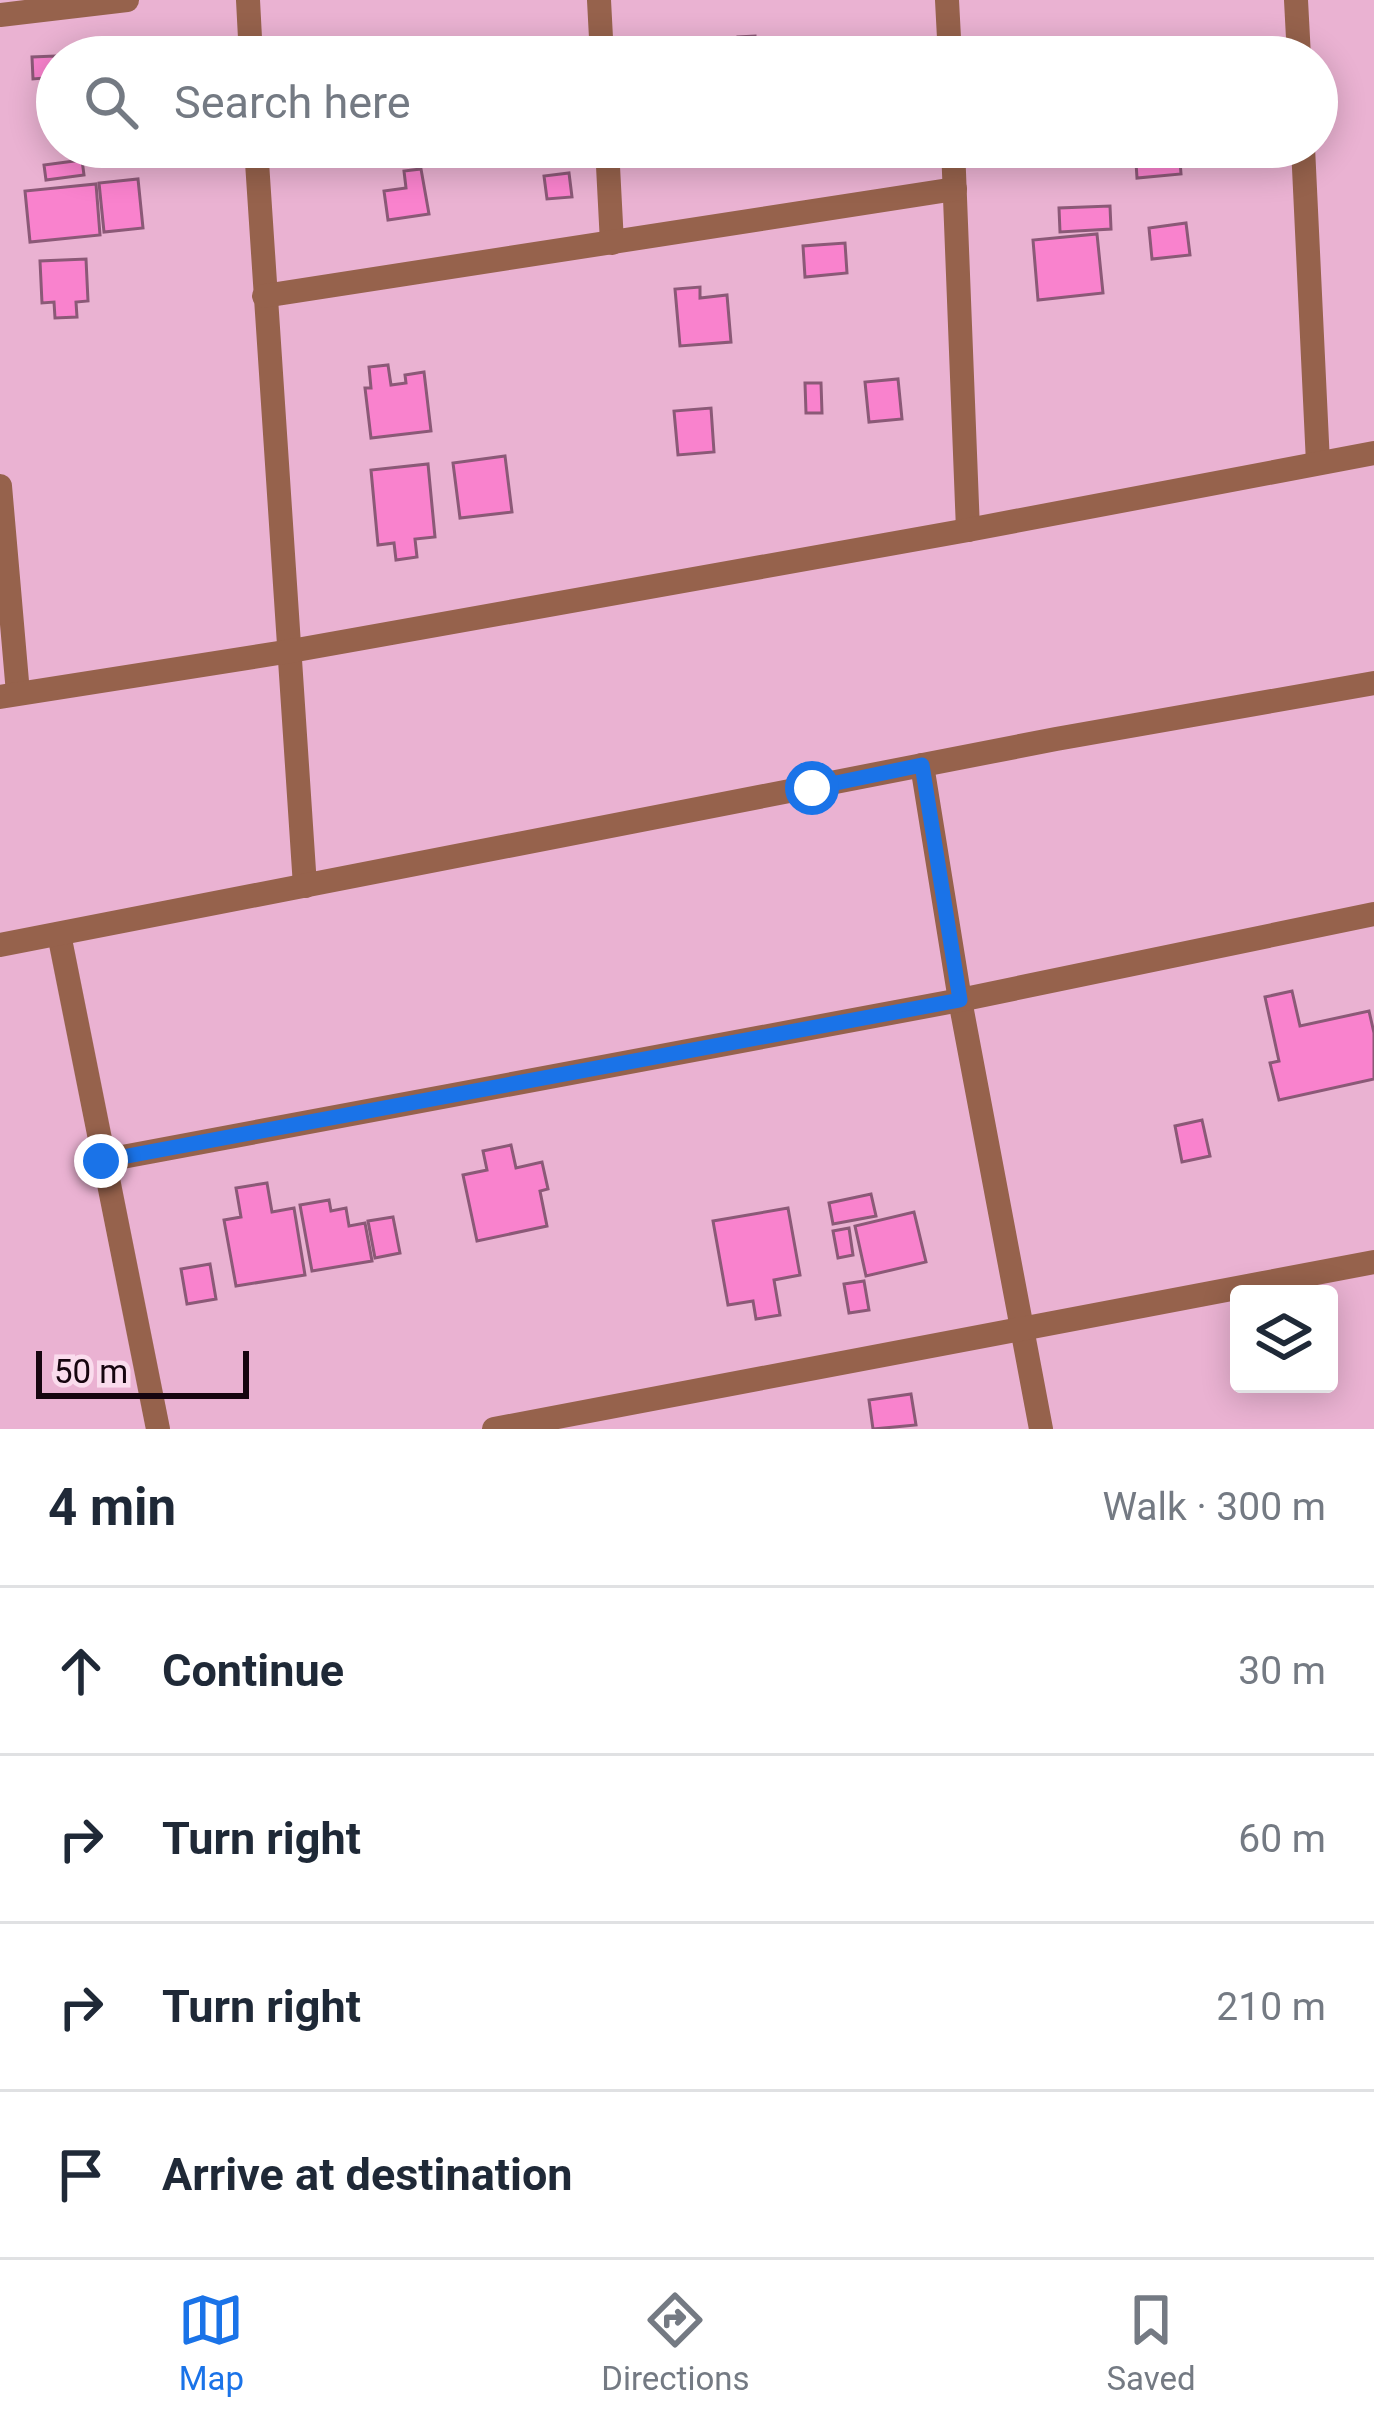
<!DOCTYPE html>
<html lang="en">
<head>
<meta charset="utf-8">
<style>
  :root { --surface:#fff; --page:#f2f2f3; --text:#1f2937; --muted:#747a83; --line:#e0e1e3; --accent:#1a73e8 }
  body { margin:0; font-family:Roboto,sans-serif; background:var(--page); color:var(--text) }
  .controls { position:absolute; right:36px; bottom:36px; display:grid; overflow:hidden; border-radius:12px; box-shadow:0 6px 30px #0003 }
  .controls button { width:108px; height:108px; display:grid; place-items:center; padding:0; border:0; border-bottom:3px solid var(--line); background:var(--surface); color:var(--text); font:60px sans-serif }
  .scale { position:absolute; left:36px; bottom:30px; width:213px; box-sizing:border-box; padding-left:12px; border:6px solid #16050f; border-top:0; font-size:33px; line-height:42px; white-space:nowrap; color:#16050f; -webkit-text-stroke:9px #fadced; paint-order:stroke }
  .stop { position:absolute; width:36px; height:36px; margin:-27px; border:9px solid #1a73e8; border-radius:50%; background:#fff }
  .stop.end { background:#1a73e8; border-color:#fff; box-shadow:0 3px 12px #0008 }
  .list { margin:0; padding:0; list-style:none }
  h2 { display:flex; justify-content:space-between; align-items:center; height:156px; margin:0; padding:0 48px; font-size:51px }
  h2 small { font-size:39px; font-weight:400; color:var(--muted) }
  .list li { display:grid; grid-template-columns:78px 1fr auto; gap:36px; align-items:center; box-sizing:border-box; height:168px; padding:0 48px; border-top:3px solid var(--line) }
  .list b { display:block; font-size:45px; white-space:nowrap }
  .list em { font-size:39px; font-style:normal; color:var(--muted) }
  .icon { flex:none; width:66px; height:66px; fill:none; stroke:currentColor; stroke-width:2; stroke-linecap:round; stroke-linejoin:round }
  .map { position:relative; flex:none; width:1374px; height:1429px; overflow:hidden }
  .search { position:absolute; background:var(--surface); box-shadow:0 6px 30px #0003; left:36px; right:36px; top:36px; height:132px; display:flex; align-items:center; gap:30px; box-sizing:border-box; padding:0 42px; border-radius:66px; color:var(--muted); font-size:45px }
  .sheet { height:828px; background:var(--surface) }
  nav { display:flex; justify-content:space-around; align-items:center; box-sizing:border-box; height:168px; border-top:3px solid var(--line); background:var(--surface); font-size:33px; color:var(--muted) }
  nav a { display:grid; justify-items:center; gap:6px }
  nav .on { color:var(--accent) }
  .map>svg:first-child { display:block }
</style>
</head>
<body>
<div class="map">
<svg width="1374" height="1429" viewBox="0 0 1374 1429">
  <rect width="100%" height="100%" fill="#eab2d2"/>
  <g fill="#f982cd" stroke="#8b5977" stroke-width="3">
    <polygon points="755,36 755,46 768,46 769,57 739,57 738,37"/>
    <polygon points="836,46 837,57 795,57 794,50"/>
    <polygon points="55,56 57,77 33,79 32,57"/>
    <polygon points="1135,147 1179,147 1181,174 1137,178"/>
    <polygon points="82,160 84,175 46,180 44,165"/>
    <polygon points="421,169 429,214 388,220 384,191 406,188 404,171"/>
    <polygon points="569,173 572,197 547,199 544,176"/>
    <polygon points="138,179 143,228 104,232 99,183"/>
    <polygon points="96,184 100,235 30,242 25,191"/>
    <polygon points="1110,206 1111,229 1060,232 1059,208"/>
    <polygon points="1186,223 1190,255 1152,259 1149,228"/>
    <polygon points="1097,234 1103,293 1038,300 1033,240"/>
    <polygon points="845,243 847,273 805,277 803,246"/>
    <polygon points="86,259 88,301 76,302 77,317 55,318 54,302 42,303 40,261"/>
    <polygon points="700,287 700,298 727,295 731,342 680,346 675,289"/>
    <polygon points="388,365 391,385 406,383 405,375 424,372 431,431 371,438 365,388 371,388 369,367"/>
    <polygon points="898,379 902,419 869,422 865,382"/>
    <polygon points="805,383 821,383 822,413 806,413"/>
    <polygon points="711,408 714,452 678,455 674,411"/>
    <polygon points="505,456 512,512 460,518 453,463"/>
    <polygon points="428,464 435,537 415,539 417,557 396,560 394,543 378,545 371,470"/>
    <polygon points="1292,991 1300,1026 1369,1011 1374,1033 1374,1079 1279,1100 1270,1063 1279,1061 1265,997"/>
    <polygon points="1202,1120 1210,1156 1182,1162 1175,1126"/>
    <polygon points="511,1145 516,1168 542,1162 548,1189 540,1191 547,1226 477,1241 463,1175 487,1170 483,1151"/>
    <polygon points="267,1183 272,1212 294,1208 305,1275 236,1286 224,1220 241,1217 236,1188"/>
    <polygon points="871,1194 876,1216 833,1224 829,1203"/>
    <polygon points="329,1200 331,1211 346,1208 349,1226 365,1223 372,1261 312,1271 300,1205"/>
    <polygon points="788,1208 800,1275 774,1280 780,1315 756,1319 753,1301 728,1305 713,1221"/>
    <polygon points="914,1212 926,1262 866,1276 855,1226"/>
    <polygon points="393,1217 400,1253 375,1258 368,1221"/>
    <polygon points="849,1228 853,1255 838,1258 833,1231"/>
    <polygon points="210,1264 216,1299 187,1304 181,1269"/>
    <polygon points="864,1281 869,1310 849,1313 844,1284"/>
    <polygon points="911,1394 916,1425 873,1429 869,1400"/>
  </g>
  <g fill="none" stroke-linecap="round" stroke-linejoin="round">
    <g stroke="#96624c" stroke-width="24">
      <polyline points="248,0 251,57"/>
      <polyline points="599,0 602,57"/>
      <polyline points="947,0 950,57"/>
      <polyline points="1296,0 1299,57"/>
      <polyline points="0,15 127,0"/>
      <polyline points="256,147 305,886"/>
      <polyline points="607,147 612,243"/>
      <polyline points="953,147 968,530"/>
      <polyline points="1303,147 1318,463"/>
      <polyline points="264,296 955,189"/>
      <polyline points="0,486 18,693"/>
      <polyline points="0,697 291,651 968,530 1374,453"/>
      <polyline points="922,765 960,1000 1041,1429"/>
      <polyline points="59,934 158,1429"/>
      <polyline points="0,945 1056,739 1374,683"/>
      <polyline points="101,1161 960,1000 1374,914"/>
      <polyline points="494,1429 1374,1262"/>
    </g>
  </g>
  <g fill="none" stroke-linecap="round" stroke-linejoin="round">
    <polyline stroke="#1a73e8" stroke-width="15" points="101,1161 960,1000 922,765 812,788"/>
  </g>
</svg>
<div class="controls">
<button><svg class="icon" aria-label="layers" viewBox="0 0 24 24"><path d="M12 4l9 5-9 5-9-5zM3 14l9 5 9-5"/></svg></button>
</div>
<div class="scale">50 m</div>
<div class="stop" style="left:812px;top:788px"></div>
<div class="stop end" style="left:101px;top:1161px"></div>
<div class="search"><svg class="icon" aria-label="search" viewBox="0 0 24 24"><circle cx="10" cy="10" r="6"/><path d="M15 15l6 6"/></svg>Search here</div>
</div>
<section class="sheet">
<h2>4 min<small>Walk · 300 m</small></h2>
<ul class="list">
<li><svg class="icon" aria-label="ahead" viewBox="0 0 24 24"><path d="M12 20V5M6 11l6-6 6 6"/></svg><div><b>Continue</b></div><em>30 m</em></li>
<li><svg class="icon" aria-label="right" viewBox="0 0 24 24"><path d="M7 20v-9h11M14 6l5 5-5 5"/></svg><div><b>Turn right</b></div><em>60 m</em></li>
<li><svg class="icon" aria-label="right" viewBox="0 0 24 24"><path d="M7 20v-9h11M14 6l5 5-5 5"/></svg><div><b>Turn right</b></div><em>210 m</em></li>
<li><svg class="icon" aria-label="arrive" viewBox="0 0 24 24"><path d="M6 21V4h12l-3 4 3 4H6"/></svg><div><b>Arrive at destination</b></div></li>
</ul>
</section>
<nav>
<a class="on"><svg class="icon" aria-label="map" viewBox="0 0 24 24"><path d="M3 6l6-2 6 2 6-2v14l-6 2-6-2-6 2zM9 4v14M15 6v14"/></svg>Map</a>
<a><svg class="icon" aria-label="directions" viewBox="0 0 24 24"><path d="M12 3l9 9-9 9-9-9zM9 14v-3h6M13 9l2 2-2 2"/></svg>Directions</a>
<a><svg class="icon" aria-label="saved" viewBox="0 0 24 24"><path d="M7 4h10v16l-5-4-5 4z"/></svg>Saved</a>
</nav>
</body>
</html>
